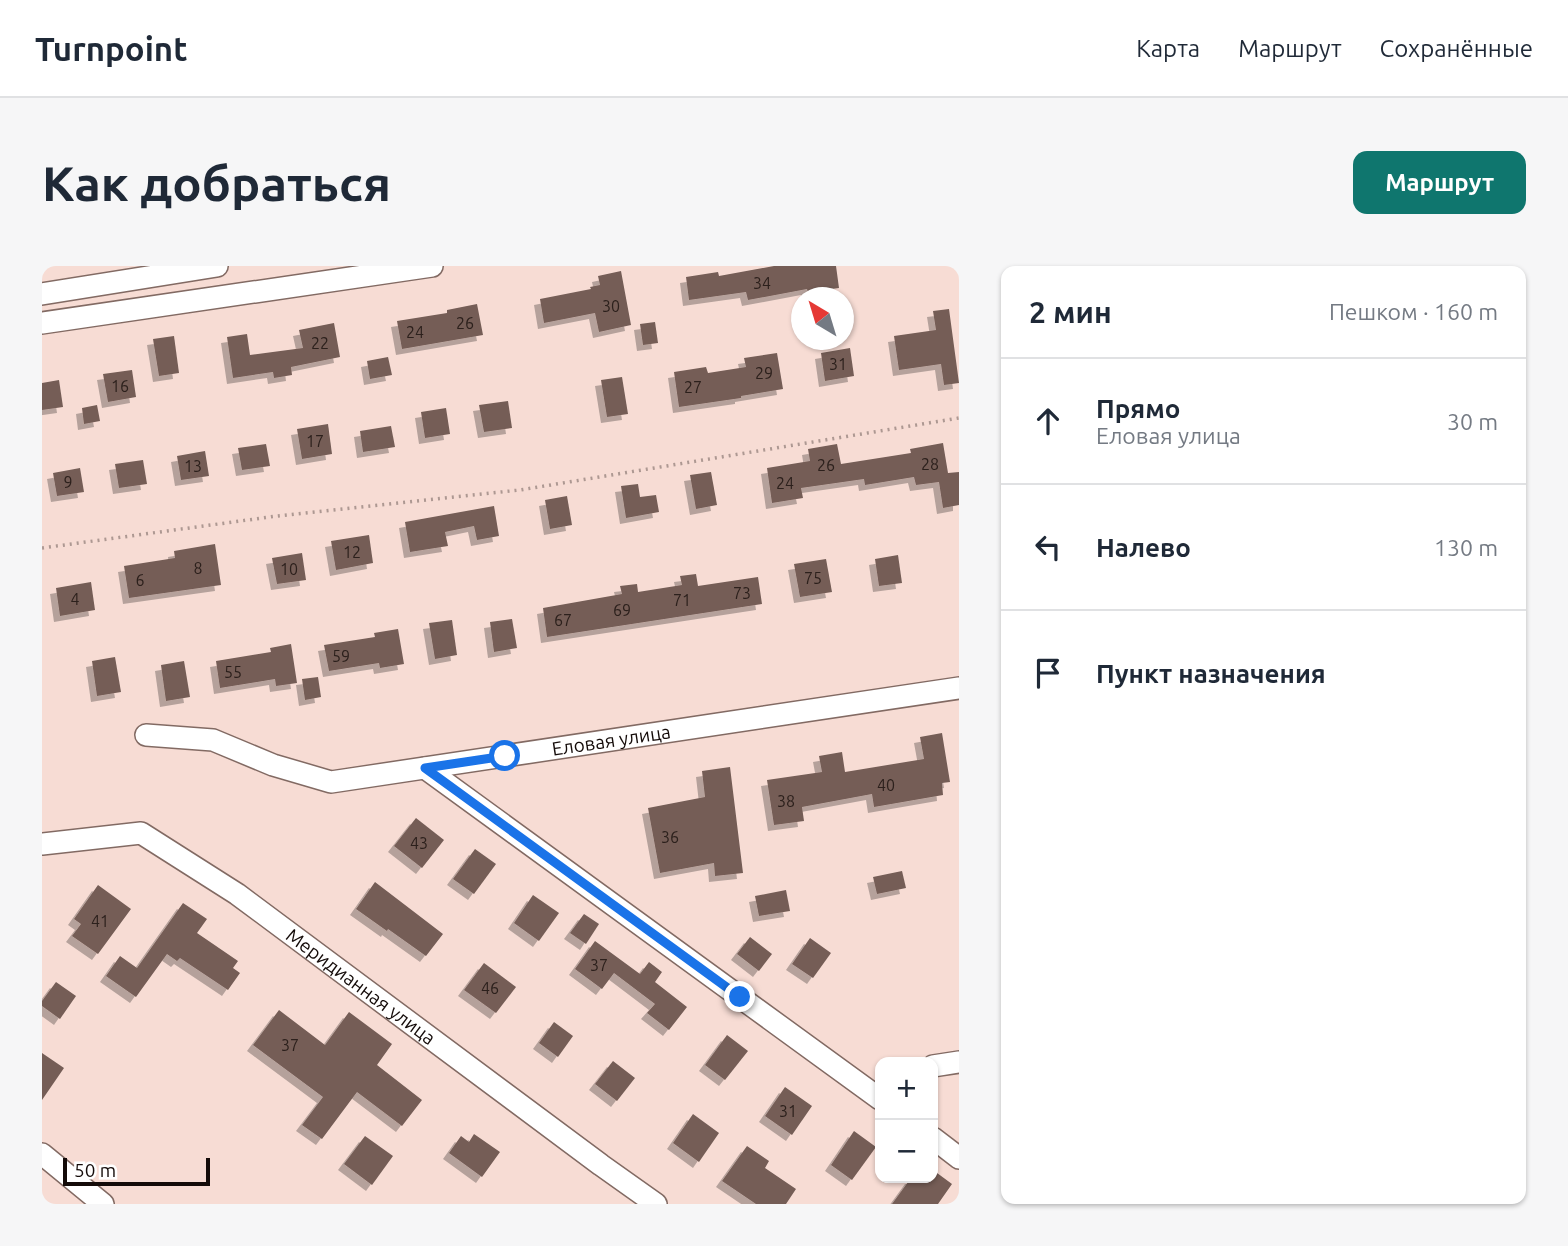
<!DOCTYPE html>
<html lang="ru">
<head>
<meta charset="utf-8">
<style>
  :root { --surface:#fff; --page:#f6f6f7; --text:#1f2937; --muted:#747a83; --line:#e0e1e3; --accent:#0f766e }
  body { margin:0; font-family:Ubuntu,sans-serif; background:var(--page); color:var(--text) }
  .controls { position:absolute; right:21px; bottom:21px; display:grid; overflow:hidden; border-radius:14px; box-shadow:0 2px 5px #0004 }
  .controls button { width:63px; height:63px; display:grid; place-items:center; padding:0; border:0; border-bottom:2px solid var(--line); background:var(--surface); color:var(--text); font:35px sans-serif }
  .compass { position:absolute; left:749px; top:21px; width:63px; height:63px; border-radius:50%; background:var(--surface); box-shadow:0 2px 5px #0004; rotate:322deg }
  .scale { position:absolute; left:21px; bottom:18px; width:147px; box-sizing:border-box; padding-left:7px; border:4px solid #140b09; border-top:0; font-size:19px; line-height:24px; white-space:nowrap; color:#140b09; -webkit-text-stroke:5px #fff; paint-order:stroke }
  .stop { position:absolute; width:21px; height:21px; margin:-16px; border:5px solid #1a73e8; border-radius:50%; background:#fff }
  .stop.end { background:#1a73e8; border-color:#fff; box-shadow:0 2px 7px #0008 }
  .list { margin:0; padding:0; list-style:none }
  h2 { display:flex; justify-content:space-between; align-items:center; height:91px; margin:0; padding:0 28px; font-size:30px }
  h2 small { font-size:23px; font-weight:400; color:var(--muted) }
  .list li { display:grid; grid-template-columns:46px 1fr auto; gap:21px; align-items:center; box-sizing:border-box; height:126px; padding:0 28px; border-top:2px solid var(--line) }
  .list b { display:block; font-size:26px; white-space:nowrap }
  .list p { margin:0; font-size:23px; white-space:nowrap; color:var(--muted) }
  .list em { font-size:23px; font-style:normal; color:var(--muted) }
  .icon { flex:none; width:38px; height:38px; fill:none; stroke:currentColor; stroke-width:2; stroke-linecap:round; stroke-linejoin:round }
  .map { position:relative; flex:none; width:917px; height:938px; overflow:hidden; border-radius:14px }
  header { display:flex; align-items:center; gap:42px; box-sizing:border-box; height:98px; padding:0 35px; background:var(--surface); border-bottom:2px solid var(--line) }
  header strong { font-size:33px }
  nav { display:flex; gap:38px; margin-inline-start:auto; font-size:24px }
  .intro { display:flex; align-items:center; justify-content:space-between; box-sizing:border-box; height:168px; padding:0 42px }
  h1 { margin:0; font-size:49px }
  .button { padding:18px 32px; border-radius:14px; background:var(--accent); color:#fff; font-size:24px; font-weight:700 }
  main { display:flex; gap:42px; padding:0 42px }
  aside { flex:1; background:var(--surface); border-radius:14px; box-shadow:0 2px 5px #0004 }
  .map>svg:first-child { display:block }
</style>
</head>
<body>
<header>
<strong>Turnpoint</strong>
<nav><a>Карта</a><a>Маршрут</a><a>Сохранённые</a></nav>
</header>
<div class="intro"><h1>Как добраться</h1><a class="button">Маршрут</a></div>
<main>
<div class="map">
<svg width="917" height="938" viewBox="0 0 917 938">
  <defs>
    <filter id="shadow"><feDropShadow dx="-6" dy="6" stdDeviation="0" flood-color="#0004"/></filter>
  </defs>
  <rect width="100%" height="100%" fill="#f7dcd4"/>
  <g fill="#745d56" filter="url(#shadow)">
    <polygon points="732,0 794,0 797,22 766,26 765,23 706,34 704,26 647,34 644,11 676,6 677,10"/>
    <polygon points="579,5 589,59 557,66 553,47 502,57 498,33 549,23 548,21 558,19 556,10"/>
    <polygon points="435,38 441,69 360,83 355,55 405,47 405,44"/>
    <polygon points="907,43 917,117 902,119 899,98 857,104 852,70 894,64 891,45"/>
    <polygon points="613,56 616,77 601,79 598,58"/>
    <polygon points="292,57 298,91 249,101 250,109 232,112 231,106 191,112 185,71 205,68 208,89 261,82 257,64"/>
    <polygon points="132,70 137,107 117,110 111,73"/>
    <polygon points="808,82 812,110 783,115 779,87"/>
    <polygon points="735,87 741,123 699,130 699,132 637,141 632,106 664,101 666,107 704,101 702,92"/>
    <polygon points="346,91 350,109 328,113 325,95"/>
    <polygon points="90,104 94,131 66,136 61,108"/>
    <polygon points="580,111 586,148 565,151 559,114"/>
    <polygon points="17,114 21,141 0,144 0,117"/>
    <polygon points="466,135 470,162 442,166 437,139"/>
    <polygon points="55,139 58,155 42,158 40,142"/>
    <polygon points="404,142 408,168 383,172 379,146"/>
    <polygon points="286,158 290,188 260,193 255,163"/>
    <polygon points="349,160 353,181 321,186 318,165"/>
    <polygon points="901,177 906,207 917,206 917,239 901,242 897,216 874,219 872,211 823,219 822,213 759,222 761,232 730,237 725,202 768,195 766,183 795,178 799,198 869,187 868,183"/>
    <polygon points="224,178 228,200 200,204 196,182"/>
    <polygon points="163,185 167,210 139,214 135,190"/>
    <polygon points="101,194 105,218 77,222 73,198"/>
    <polygon points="38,202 42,226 15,230 11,207"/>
    <polygon points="669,206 675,239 654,243 648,209"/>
    <polygon points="596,218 598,231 614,229 617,246 584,252 579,220"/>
    <polygon points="525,230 530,259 508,263 503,234"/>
    <polygon points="452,240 457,270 435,274 432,260 403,266 406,280 368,286 363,256"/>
    <polygon points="327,269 331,297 294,304 289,275"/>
    <polygon points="173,278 179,319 87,332 82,300 133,292 132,285"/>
    <polygon points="260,287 264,314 235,318 230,292"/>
    <polygon points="856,289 860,317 837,320 833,293"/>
    <polygon points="784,293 790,326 758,331 752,298"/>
    <polygon points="654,308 656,320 716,311 720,338 505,371 501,342 580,328 578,320 595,318 596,326 640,319 638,310"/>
    <polygon points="49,316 53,344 18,350 14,322"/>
    <polygon points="470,353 475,382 452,386 448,356"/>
    <polygon points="410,354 415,389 393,393 387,357"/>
    <polygon points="356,363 362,398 338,402 337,397 287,405 282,379 333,371 332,367"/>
    <polygon points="249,378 255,417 234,420 233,413 178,422 174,395 229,386 228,382"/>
    <polygon points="73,391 79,426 55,430 50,395"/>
    <polygon points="142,395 148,431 124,435 119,399"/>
    <polygon points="276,411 279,431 263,434 260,413"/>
    <polygon points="900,467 908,516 900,517 901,529 832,541 830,528 760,541 762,555 732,559 725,514 780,506 777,490 800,486 803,506 882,493 878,471"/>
    <polygon points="688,501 701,607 673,610 672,597 618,607 606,542 663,531 660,505"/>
    <polygon points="374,552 402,574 380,602 352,580"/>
    <polygon points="433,583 454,598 432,628 411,613"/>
    <polygon points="860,605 864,622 835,628 831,611"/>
    <polygon points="333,616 401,668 384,690 346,663 345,665 314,643"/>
    <polygon points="56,619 89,643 56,688 30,670 39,658 32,653"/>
    <polygon points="744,624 748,645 717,650 713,630"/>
    <polygon points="491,629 517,647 497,675 472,657"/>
    <polygon points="141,637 165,653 155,667 196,695 191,702 198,707 186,724 138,692 135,695 125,688 94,731 64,710 78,690 95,702"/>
    <polygon points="542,648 557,658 544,678 528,667"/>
    <polygon points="708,671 730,688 717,705 695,688"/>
    <polygon points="768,672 789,687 771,712 750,698"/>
    <polygon points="553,675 598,708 607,696 620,706 613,716 645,741 627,764 605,747 613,738 572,707 560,723 533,703"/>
    <polygon points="442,697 474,721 454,747 422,724"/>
    <polygon points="14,716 34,730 18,753 0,740 0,735"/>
    <polygon points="237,744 283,779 307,746 350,778 335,799 380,834 360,860 315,826 280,873 260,859 281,831 211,779"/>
    <polygon points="512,756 531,770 516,791 497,777"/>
    <polygon points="685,769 706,785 683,814 663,799"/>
    <polygon points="0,787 22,802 0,834"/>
    <polygon points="571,795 593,812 575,835 553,818"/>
    <polygon points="743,821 770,840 750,869 723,850"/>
    <polygon points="651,848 677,867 657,896 631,877"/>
    <polygon points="812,865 834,881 810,914 789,899"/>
    <polygon points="432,868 458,886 440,911 407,887 419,870 427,876"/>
    <polygon points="323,870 351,890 330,919 302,898"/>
    <polygon points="705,880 727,895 723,902 754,923 744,938 714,938 680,915"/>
    <polygon points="891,904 910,918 896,938 850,938 869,912 891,912"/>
  </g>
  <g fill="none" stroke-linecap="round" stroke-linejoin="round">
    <defs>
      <g id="minor">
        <polyline points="0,28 175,0"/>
        <polyline points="0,57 390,0"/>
        <path id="s1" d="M 104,469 L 171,474 L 231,499 L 289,516 L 917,422"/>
        <polyline points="383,502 838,833"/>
        <path id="s2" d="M 0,578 L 99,567 L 195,628 L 559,899 L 614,938"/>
        <polyline points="891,800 917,796"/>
        <polyline points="891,872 917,892"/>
        <polyline points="0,888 61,938"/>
      </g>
    </defs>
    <use href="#minor" stroke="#826a63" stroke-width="24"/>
    <polyline stroke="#ad9892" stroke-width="3.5" stroke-dasharray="2 5" stroke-linecap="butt" points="0,282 235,250 478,224 917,152"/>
    <use href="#minor" stroke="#fff" stroke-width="21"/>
  </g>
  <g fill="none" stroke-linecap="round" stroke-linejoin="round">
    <polyline stroke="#1a73e8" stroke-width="9" points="463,490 383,502 698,731"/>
  </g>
  <g text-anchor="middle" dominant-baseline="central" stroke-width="5" stroke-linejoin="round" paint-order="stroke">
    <g font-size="16" fill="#2c201c">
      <text x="720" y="17">34</text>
      <text x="569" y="40">30</text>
      <text x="423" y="57">26</text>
      <text x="373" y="66">24</text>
      <text x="278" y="77">22</text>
      <text x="796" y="98">31</text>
      <text x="722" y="107">29</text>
      <text x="78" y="120">16</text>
      <text x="651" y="121">27</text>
      <text x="273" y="175">17</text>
      <text x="888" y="198">28</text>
      <text x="784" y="199">26</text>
      <text x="151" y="200">13</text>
      <text x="26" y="216">9</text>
      <text x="743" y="217">24</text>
      <text x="310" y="286">12</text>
      <text x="156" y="302">8</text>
      <text x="247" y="303">10</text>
      <text x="771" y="312">75</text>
      <text x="98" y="314">6</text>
      <text x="700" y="327">73</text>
      <text x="33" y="333">4</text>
      <text x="640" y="334">71</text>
      <text x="580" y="344">69</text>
      <text x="521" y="354">67</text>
      <text x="299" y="390">59</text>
      <text x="191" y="406">55</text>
      <text x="844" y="519">40</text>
      <text x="744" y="535">38</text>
      <text x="628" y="571">36</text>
      <text x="377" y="577">43</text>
      <text x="58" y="655">41</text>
      <text x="557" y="699">37</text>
      <text x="448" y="722">46</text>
      <text x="248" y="779">37</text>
      <text x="746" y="845">31</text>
    </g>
    <g font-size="19" fill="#140b09" stroke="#fff">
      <text stroke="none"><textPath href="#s1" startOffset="476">Еловая улица</textPath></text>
      <text stroke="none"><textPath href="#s2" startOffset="368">Меридианная улица</textPath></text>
    </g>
  </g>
</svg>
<div class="controls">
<button>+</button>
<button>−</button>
</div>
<svg class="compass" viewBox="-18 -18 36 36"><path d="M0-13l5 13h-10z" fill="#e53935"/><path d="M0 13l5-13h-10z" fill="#747a83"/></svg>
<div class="scale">50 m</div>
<div class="stop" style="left:463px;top:490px"></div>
<div class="stop end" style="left:698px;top:731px"></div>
</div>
<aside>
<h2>2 мин<small>Пешком · 160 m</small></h2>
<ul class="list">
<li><svg class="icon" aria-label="ahead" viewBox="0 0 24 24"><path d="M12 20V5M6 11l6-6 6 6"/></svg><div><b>Прямо</b><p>Еловая улица</p></div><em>30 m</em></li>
<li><svg class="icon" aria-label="left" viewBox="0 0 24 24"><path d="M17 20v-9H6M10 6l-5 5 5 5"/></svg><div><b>Налево</b></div><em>130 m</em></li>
<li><svg class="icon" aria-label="arrive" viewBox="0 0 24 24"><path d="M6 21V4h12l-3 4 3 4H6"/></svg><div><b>Пункт назначения</b></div></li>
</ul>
</aside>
</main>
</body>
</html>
